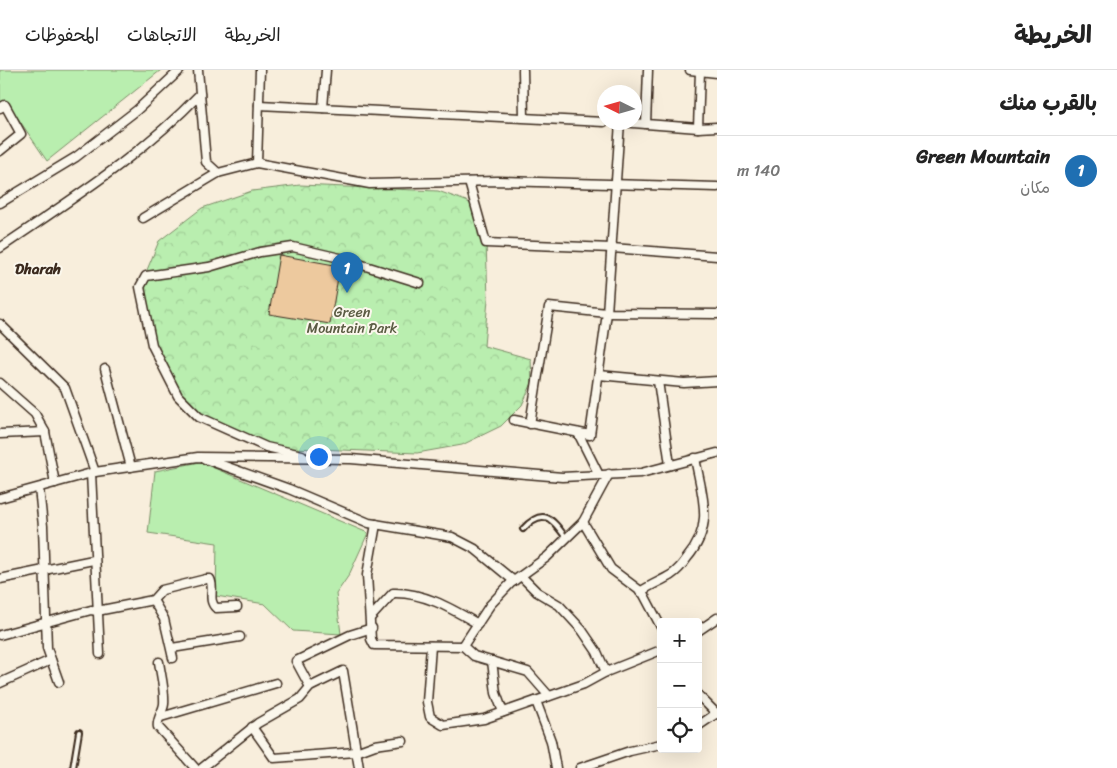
<!DOCTYPE html>
<html lang="ar">
<head>
<meta charset="utf-8">
<style>
  :root { --surface:#fff; --page:#f2f2f2; --text:#222; --muted:#767676; --line:#e0e0e0; --accent:#1f6fb2 }
  body { margin:0; font-family:Sriracha,"Playpen Sans Arabic",sans-serif; background:var(--page); color:var(--text); direction:rtl }
  .controls { position:absolute; right:15px; bottom:15px; display:grid; overflow:hidden; border-radius:5px; box-shadow:0 5px 20px #0002 }
  .controls button { width:45px; height:45px; display:grid; place-items:center; padding:0; border:0; border-bottom:1px solid var(--line); background:var(--surface); color:var(--text); font:25px sans-serif }
  .compass { position:absolute; left:597px; top:15px; width:45px; height:45px; border-radius:50%; background:var(--surface); box-shadow:0 5px 20px #0002; rotate:275deg }
  .you { position:absolute; left:318px; top:386px; width:18px; height:18px; margin:-12px; border:4px solid #fff; border-radius:50%; background:#1a73e8; box-shadow:0 0 0 8px #1a73e833 }
  .badge { display:grid; place-items:center; width:32px; height:32px; border-radius:50%; background:var(--accent); color:#fff; font-size:16px; font-weight:700 }
  .pin { position:absolute; translate:-50% -41px; filter:drop-shadow(0 1px 2px #0008) }
  .pin::after { content:''; position:absolute; top:26px; width:18px; height:15px; background:inherit; clip-path:polygon(0 0,100% 0,50% 100%) }
  .list { margin:0; padding:0; list-style:none }
  h2 { display:flex; justify-content:space-between; align-items:center; height:65px; margin:0; padding:0 20px; font-size:21px }
  h2 small { font-size:16px; font-weight:400; color:var(--muted) }
  .list li { display:grid; grid-template-columns:32px 1fr auto; gap:15px; align-items:center; box-sizing:border-box; height:70px; padding:0 20px; border-top:1px solid var(--line) }
  .list b { display:block; font-size:19px; white-space:nowrap }
  .list p { margin:0; font-size:16px; white-space:nowrap; color:var(--muted) }
  .list em { font-size:16px; font-style:normal; color:var(--muted) }
  .icon { flex:none; width:28px; height:28px; fill:none; stroke:currentColor; stroke-width:2; stroke-linecap:round; stroke-linejoin:round }
  .map { position:relative; flex:none; width:717px; height:698px; overflow:hidden; direction:ltr }
  header { display:flex; align-items:center; gap:30px; box-sizing:border-box; height:70px; padding:0 25px; background:var(--surface); border-bottom:1px solid var(--line) }
  header strong { font-size:24px }
  nav { display:flex; gap:28px; margin-inline-start:auto; font-size:18px }
  main { display:flex }
  aside { flex:1; background:var(--surface) }
  .map>svg:first-child { display:block }
</style>
</head>
<body>
<header>
<strong>الخريطة</strong>
<nav><a>الخريطة</a><a>الاتجاهات</a><a>المحفوظات</a></nav>
</header>
<main>
<aside>
<h2>بالقرب منك<small></small></h2>
<ul class="list">
<li><span class="badge">1</span><div><b>Green Mountain</b><p>مكان</p></div><em>140 m</em></li>
</ul>
</aside>
<div class="map">
<svg width="717" height="698" viewBox="0 0 717 698">
  <defs>
    <pattern id="forest-crowns" width="20" height="18" patternUnits="userSpaceOnUse" patternTransform="scale(1.25)"><rect width="20" height="18" fill="#b9eeaf"/><path d="M2 6a3 3 0 1 1 6 0M12 15a3 3 0 1 1 6 0" fill="none" stroke="#a0cc96"/></pattern>
  </defs>
  <rect width="100%" height="100%" fill="#f8eedc"/>
  <filter id="ink" filterUnits="userSpaceOnUse"><feTurbulence type="fractalNoise" baseFrequency=".02" numOctaves="2"/><feDisplacementMap in="SourceGraphic" scale="10" xChannelSelector="R" yChannelSelector="G"/><feConvolveMatrix kernelMatrix="1 2 1 2 8 2 1 2 1" color-interpolation-filters="sRGB"/></filter>
  <g filter="url(#ink)">
    <g fill="#b9eeaf" stroke="#7a8c66">
      <polygon points="0,0 161,0 47,91 15,44 0,41"/>
      <polygon points="200,392 368,463 349,505 336,524 341,564 293,561 265,534 216,526 217,473 148,463 155,401"/>
    </g>
    <polygon fill="url(#forest-crowns)" stroke="#7a8c66" points="300,115 438,121 466,131 476,137 486,173 488,229 484,276 531,289 532,313 522,335 501,356 462,375 417,383 266,377 199,347 178,326 152,275 140,217 159,171 202,138 252,121"/>
    <polygon fill="#edc99e" stroke="#3b2a1e" points="279,185 340,196 330,254 269,244"/>
    <g fill="none" stroke-linecap="round" stroke-linejoin="round">
      <defs>
        <g id="lane">
          <path d="M 523,459 C 543,437 552,448 566,468"/>
          <polyline points="73,698 79,662"/>
        </g>
        <g id="street">
          <polyline points="198,0 206,92 218,103"/>
          <polyline points="523,0 524,47"/>
          <polyline points="690,0 717,3"/>
          <polyline points="259,35 604,52"/>
          <polyline points="0,38 5,35 21,64 0,81"/>
          <polyline points="323,38 326,0"/>
          <polyline points="646,54 648,0"/>
          <polyline points="698,58 700,1"/>
          <polyline points="257,93 260,0"/>
          <polyline points="469,112 486,173 612,178 717,186"/>
          <polyline points="0,133 76,87 137,40 180,0"/>
          <polyline points="143,148 218,103 257,93 370,114 498,111 717,117"/>
          <path d="M 0,178 C 70,130 141,86 200,24"/>
          <polyline points="0,254 65,318 95,402"/>
          <polyline points="105,299 131,397"/>
          <polyline points="599,305 684,313 717,311"/>
          <polyline points="658,311 670,395"/>
          <polyline points="0,313 35,344 45,362 55,413"/>
          <polyline points="514,350 590,365 607,243 620,52 698,58 717,57"/>
          <polyline points="530,354 549,237 607,243 717,244"/>
          <polyline points="578,363 599,405"/>
          <polyline points="0,364 45,362"/>
          <polyline points="302,385 266,377 199,347 178,326 152,275 140,217 146,206 209,197 260,182 293,177 340,188 420,213"/>
          <polyline points="205,389 289,419 369,453 452,467 475,479 514,511"/>
          <polyline points="91,403 100,584"/>
          <polyline points="39,418 43,456 47,578 59,612"/>
          <polyline points="0,428 95,402 198,387 351,389 562,407 641,403 717,383"/>
          <polyline points="583,452 611,499 643,523 661,557"/>
          <polyline points="376,454 367,505 371,569 374,575 463,576 474,586 528,602 549,626"/>
          <polyline points="521,506 537,522 559,535 582,560 597,582 606,602"/>
          <polyline points="0,509 93,490"/>
          <path d="M 640,522 C 650,515 661,511 671,505 C 677,501 683,494 687,488 C 715,455 702,426 695,388"/>
          <polyline points="153,530 164,549 173,588"/>
          <path d="M 371,547 L 393,523 C 424,522 452,539 478,554"/>
          <polyline points="698,561 717,548"/>
          <path d="M 0,565 L 91,540 L 97,541 L 153,530 L 162,520 L 206,509 L 210,509 C 215,519 207,530 216,538 L 237,537"/>
          <polyline points="431,576 427,632 430,647 443,655 484,649 584,614 606,602 661,580"/>
          <polyline points="463,576 490,535 511,513 547,487 583,452 609,404"/>
          <polyline points="172,578 240,567"/>
          <polyline points="492,591 496,623 503,642"/>
          <path d="M 159,592 C 161,606 165,620 164,634 C 163,642 156,650 158,657 L 195,698"/>
          <polyline points="0,613 51,590"/>
          <polyline points="310,617 296,591 350,565 372,558"/>
          <polyline points="698,625 717,644"/>
          <polyline points="536,631 551,671 556,698"/>
          <polyline points="161,647 276,613"/>
          <polyline points="698,656 717,643"/>
          <polyline points="252,657 274,688 356,682 375,675 403,671"/>
          <polyline points="202,698 258,653 300,629 310,617 343,601 359,698"/>
          <polyline points="580,698 630,681 661,674"/>
        </g>
      </defs>
      <use href="#lane" stroke="#3b2a1e" stroke-width="8"/>
      <use href="#street" stroke="#3b2a1e" stroke-width="11"/>
      <use href="#lane" stroke="#fbf7ec" stroke-width="4"/>
      <use href="#street" stroke="#fbf7ec" stroke-width="8"/>
    </g>
  </g>
  <g text-anchor="middle" dominant-baseline="central" stroke-width="4" stroke-linejoin="round" paint-order="stroke">
    <g font-size="14" fill="#5a5b42" stroke="#fbf7ec">
      <text x="352" y="242">Green<tspan x="352" dy="16">Mountain Park</tspan></text>
    </g>
    <g font-size="15" font-weight="bold" fill="#3b2a1e" stroke="#fbf7ec">
      <text x="38" y="199">Dharah</text>
    </g>
  </g>
</svg>
<div class="controls">
<button>+</button>
<button>−</button>
<button><svg class="icon" aria-label="locate" viewBox="0 0 24 24"><circle cx="12" cy="12" r="6"/><path d="M12 2v4M12 18v4M2 12h4M18 12h4"/></svg></button>
</div>
<svg class="compass" viewBox="-18 -18 36 36"><path d="M0-13l5 13h-10z" fill="#e53935"/><path d="M0 13l5-13h-10z" fill="#767676"/></svg>
<div class="you"></div>
<div class="pin badge" style="left:347px;top:223px">1</div>
</div>
</main>
</body>
</html>
